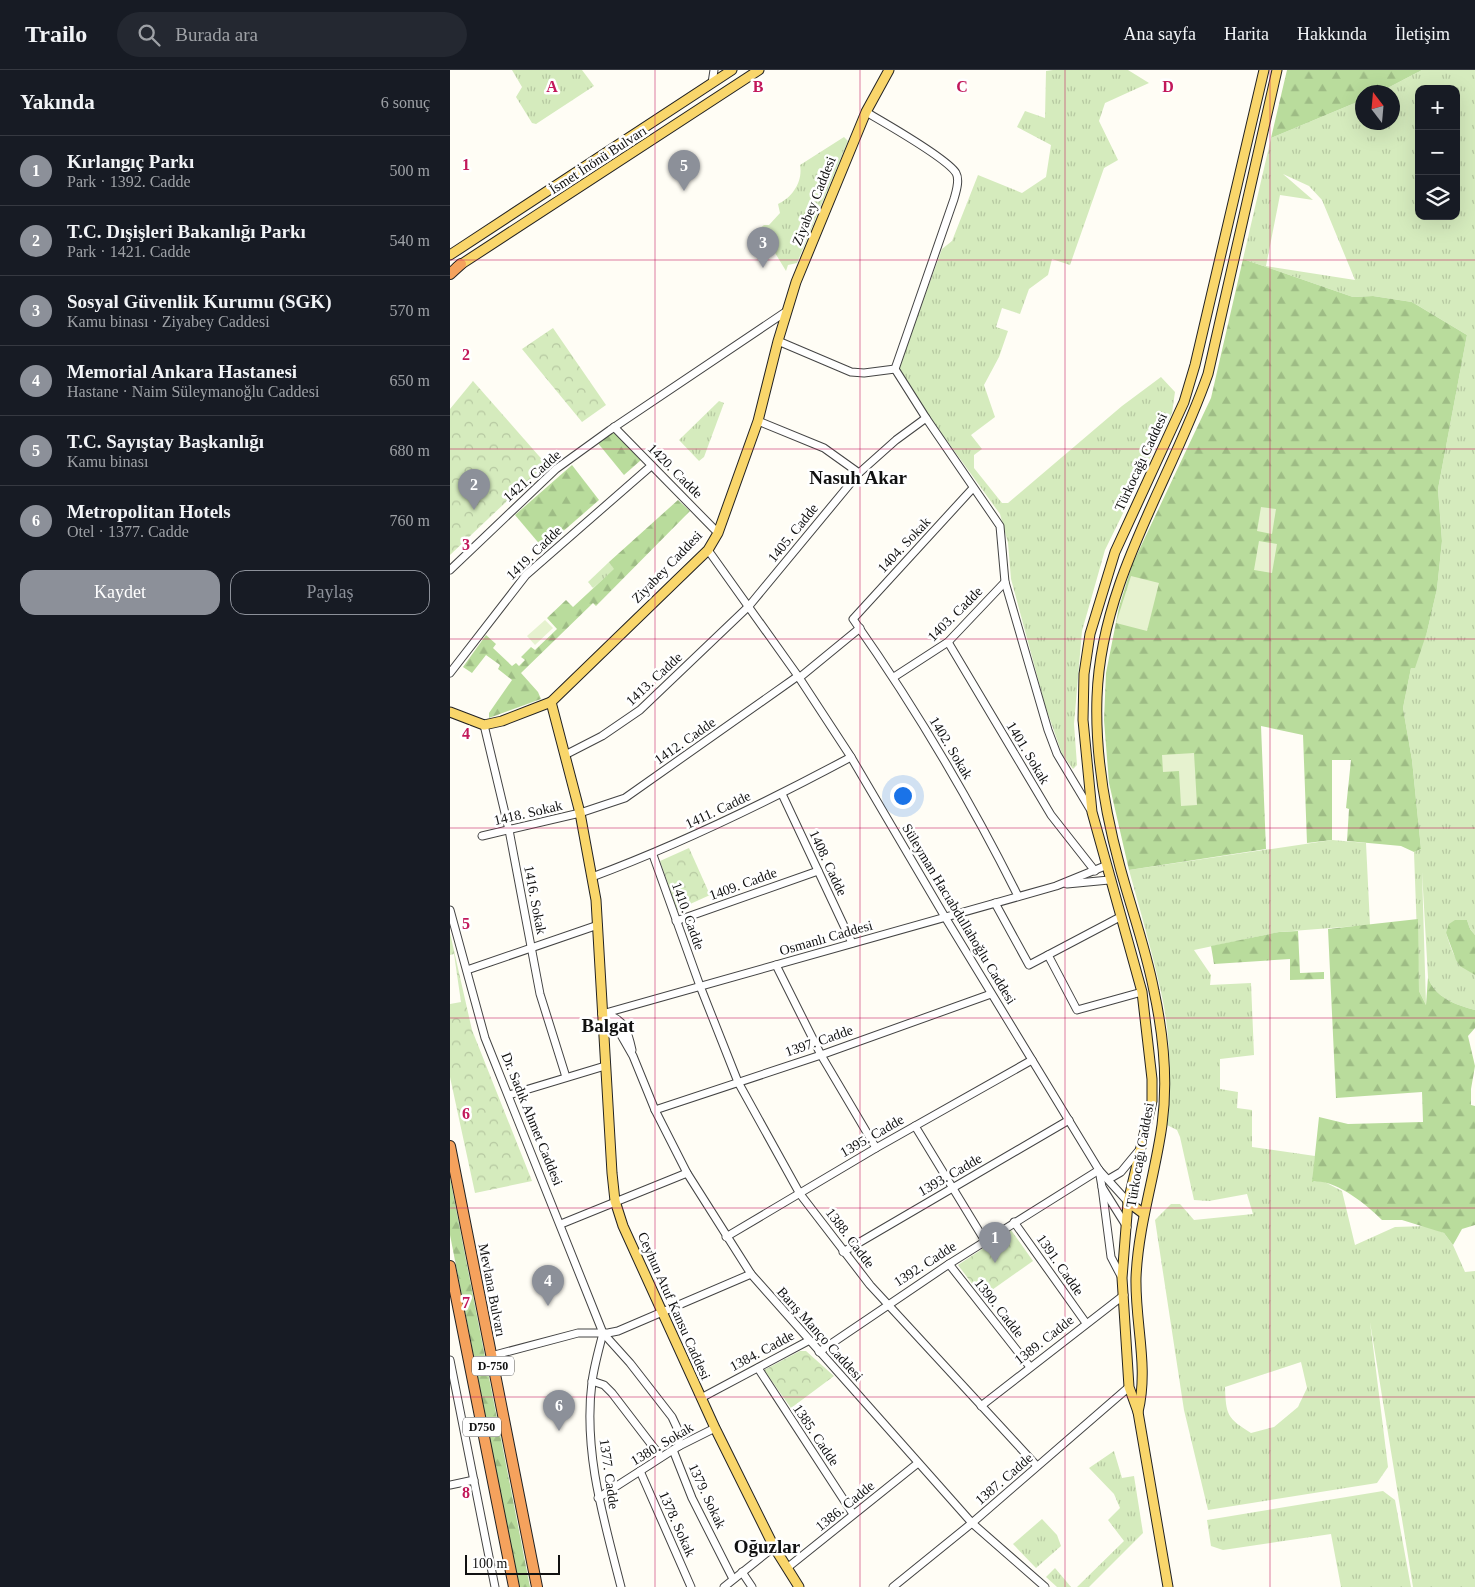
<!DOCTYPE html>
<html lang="tr">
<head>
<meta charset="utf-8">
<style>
  :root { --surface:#171b24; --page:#242831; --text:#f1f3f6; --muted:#9ea1a6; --line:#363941; --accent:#8c9099 }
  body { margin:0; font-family:Georgia,serif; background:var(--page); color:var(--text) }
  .controls { position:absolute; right:15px; top:15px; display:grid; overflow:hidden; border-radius:10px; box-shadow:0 5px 20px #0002 }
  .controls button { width:45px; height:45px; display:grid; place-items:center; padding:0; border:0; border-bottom:1px solid var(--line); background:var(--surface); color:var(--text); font:25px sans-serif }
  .compass { position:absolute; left:905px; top:15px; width:45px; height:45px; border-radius:50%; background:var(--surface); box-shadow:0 5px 20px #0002; rotate:344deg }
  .scale { position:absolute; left:15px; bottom:12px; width:95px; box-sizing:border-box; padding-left:5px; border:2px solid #111; border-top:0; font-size:14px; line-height:18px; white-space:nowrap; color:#111; -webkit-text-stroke:4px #fff; paint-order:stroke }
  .you { position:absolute; left:452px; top:725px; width:18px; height:18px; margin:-12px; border:4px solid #fff; border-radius:50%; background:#1a73e8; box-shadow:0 0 0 8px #1a73e833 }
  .badge { display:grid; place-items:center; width:32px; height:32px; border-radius:50%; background:var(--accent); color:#fff; font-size:16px; font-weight:700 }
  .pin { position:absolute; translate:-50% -41px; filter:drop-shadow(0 1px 2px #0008) }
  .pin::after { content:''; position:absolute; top:26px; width:18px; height:15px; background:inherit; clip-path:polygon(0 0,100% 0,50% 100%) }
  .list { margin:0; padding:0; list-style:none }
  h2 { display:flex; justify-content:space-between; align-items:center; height:65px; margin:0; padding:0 20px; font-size:21px }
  h2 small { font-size:16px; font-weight:400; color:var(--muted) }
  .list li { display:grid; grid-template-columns:32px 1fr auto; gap:15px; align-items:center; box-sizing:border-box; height:70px; padding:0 20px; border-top:1px solid var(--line) }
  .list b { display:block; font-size:19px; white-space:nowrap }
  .list p { margin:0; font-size:16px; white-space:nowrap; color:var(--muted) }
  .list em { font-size:16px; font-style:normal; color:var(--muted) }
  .actions { display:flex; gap:10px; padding:15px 20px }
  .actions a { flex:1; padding:11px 0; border:1px solid var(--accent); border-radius:15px; text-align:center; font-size:18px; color:var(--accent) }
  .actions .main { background:var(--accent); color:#fff }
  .icon { flex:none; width:28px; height:28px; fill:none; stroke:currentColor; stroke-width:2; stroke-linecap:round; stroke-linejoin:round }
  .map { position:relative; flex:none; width:1025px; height:1517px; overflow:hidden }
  header { display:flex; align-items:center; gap:30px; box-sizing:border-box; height:70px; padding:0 25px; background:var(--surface); border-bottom:1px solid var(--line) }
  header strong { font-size:24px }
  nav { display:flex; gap:28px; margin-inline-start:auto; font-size:18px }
  .search { width:350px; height:45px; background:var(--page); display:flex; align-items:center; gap:12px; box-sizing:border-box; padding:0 18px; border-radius:28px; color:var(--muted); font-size:19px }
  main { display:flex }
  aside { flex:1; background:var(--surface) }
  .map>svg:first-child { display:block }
</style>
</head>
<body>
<header>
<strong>Trailo</strong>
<div class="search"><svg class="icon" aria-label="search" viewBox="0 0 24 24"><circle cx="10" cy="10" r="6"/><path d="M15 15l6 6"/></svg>Burada ara</div>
<nav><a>Ana sayfa</a><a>Harita</a><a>Hakkında</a><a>İletişim</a></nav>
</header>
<main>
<aside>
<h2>Yakında<small>6 sonuç</small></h2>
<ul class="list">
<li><span class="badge">1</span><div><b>Kırlangıç Parkı</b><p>Park · 1392. Cadde</p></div><em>500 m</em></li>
<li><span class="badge">2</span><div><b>T.C. Dışişleri Bakanlığı Parkı</b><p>Park · 1421. Cadde</p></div><em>540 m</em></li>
<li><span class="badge">3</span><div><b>Sosyal Güvenlik Kurumu (SGK)</b><p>Kamu binası · Ziyabey Caddesi</p></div><em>570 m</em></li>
<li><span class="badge">4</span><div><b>Memorial Ankara Hastanesi</b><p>Hastane · Naim Süleymanoğlu Caddesi</p></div><em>650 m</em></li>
<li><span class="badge">5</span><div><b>T.C. Sayıştay Başkanlığı</b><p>Kamu binası</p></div><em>680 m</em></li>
<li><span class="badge">6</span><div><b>Metropolitan Hotels</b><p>Otel · 1377. Cadde</p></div><em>760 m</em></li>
</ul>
<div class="actions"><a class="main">Kaydet</a><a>Paylaş</a></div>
</aside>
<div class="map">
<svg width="1025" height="1517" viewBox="0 0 1025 1517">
  <defs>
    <pattern id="grass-tufts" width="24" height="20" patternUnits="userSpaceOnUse" patternTransform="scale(1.25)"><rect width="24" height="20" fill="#d5ebbd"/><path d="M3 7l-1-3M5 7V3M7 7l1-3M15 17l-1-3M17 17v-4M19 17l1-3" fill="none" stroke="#b6c8a1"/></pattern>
    <pattern id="forest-firs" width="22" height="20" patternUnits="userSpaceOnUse" patternTransform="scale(1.25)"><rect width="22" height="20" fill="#b9dc9c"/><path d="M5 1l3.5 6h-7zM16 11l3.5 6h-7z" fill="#9ebc85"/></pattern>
    <pattern id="park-crowns" width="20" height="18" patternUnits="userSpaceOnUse" patternTransform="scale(1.25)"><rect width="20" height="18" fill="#d5ebbd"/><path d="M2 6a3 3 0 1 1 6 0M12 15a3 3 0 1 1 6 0" fill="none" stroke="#b6c8a1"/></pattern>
  </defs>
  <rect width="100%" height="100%" fill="#fffdf5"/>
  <g fill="url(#grass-tufts)" fill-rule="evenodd">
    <polygon points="62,0 132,0 144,16 86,54 82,53 66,27 72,17"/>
    <polygon points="603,0 678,0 699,13 655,33 649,51 668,90 654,98 620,195 602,189 598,205 579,219 570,244 552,238 546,257 558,261 549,287 534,315 545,347 521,365 532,379 524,385 524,398 552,433 558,433 672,336 711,307 725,322 722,343 655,480 632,561 624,654 627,695 623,699 612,684 595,635 561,509 558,473 550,444 479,346 448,299 492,179 502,171 528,105 572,123 596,107 601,75 567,57 575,41 595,48 596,1"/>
    <path d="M 972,0 L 1025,0 L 1025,865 L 1020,859 L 1017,850 L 996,863 C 1004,887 1004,890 1025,905 L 1025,940 C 1006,935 984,927 978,907 L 972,802 L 976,935 L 969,921 L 964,782 L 971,779 L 962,690 L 953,638 L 961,598 L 977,562 L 987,519 L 992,471 L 988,419 L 1017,265 L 962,232 L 923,226 L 903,227 L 793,189 L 821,68 L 912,30 L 912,52 L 942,52 L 942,22 L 930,22 ZM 969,19 L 1006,19 L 1006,146 L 969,146 ZM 833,104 L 859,116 L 872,130 L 905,210 L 816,196 L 830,125 L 863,130 Z"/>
    <path d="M 394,67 L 398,71 L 347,193 L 338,195 L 336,201 L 310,158 L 314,155 L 319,155 L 330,143 L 328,134 C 343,127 353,111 350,95 Z"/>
    <polygon points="269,331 274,333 254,387 249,391 229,370"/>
    <polygon points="159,492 165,499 143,518 138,512"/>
    <path d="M 882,770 L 916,773 L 920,855 L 829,862 L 744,880 L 761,905 L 760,915 L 801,913 L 804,985 L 770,989 L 770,1019 L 788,1022 L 787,1038 L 802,1040 L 802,1077 L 865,1086 L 863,1112 L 871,1110 L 892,1121 L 905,1175 L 945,1157 L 977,1156 L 994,1163 L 1003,1175 L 1015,1202 L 1025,1201 L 1025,1517 L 963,1517 L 920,1252 L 938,1397 L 927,1413 L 758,1440 L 734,1340 L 705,1150 L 721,1134 L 730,1134 L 744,1150 L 803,1144 L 797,1124 L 759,1131 L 744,1130 L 730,1067 L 727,1060 L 717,1055 C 721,1010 721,965 711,922 C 702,881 690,840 679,800 ZM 851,1292 L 857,1318 L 848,1337 L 824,1357 L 801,1363 C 777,1348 776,1345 775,1317 Z"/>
    <polygon points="664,1381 672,1408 684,1406 693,1463 639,1517 627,1517 674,1471 658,1450 670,1438 664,1424 639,1398"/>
    <polygon points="933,1421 945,1430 961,1517 891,1517 881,1464 773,1480 761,1476 757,1450"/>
    <polygon points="592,1449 607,1465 611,1476 586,1498 563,1474"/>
    <polygon points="605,1498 621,1517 607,1517 596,1507"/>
  </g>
  <g fill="url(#forest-firs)">
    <polygon points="837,0 972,0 930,22 912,22 912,30 821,68"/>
    <polygon points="793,189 903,227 923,226 962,232 1017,265 988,419 992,471 987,519 977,562 965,598 961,598 953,638 962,690 971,779 964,782 951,776 897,771 899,739 896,738 901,690 882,690 882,770 857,773 853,665 811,656 816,779 679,800 659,713 654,650 656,603 669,537 682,495 761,328"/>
    <polygon points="162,361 165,361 191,390 174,405 147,372"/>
    <polygon points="122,395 149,430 95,477 92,477 65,445"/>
    <polygon points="228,430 240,441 146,536 143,533 71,603 88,622 91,629 39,648 39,643 62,610 48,599 50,595 36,585 22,603 13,597 36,565 46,574 43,578 62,596 66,593 69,596 75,590 71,587 81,577 85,580 107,559 97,548 116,530 123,537 164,499 159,492"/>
    <path d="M 968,849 L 969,921 L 976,935 L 978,907 C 984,927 1006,935 1025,940 L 1025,958 L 1018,966 L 1025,996 L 1021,1019 L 1021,1035 L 1025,1036 L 1025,1155 L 1012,1159 L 1003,1175 L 994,1163 L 952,1150 L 932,1150 C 917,1135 884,1108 862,1112 L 869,1047 L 898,1054 L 973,1052 L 972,1022 L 886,1028 L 878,859 Z"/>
    <polygon points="1005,850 1017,850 1020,859 1025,865 1025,905 1010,896 1006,890 996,863 999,854"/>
    <polygon points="848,861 850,903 874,902 874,909 840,910 840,889 764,894 761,876 829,862"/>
    <polygon points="0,1108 80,1517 69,1517 0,1165"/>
  </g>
  <g fill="url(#park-crowns)">
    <polygon points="103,258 156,335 132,352 72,279"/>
    <polygon points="23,311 96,394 0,485 0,339"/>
    <polygon points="239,778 260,825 227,840 210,791"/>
    <polygon points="0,863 22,960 82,1111 25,1123 0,1007 0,934 11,932 4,884 0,885"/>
    <polygon points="561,1160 583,1191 532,1227 508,1195"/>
    <polygon points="350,1281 356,1281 384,1306 341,1338 314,1300"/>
  </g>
  <g fill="#e6f2cf">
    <polygon points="811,437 826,439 822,464 807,461"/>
    <polygon points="809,471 827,474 822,503 804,500"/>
    <polygon points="681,506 709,513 697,561 666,553"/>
    <polygon points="95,550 103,558 85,575 77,566"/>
    <polygon points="744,683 747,735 731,736 729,701 713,702 712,685"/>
  </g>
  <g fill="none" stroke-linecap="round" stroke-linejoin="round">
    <defs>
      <g id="minor">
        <polyline points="262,13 264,0"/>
        <path d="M 416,42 C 433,52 497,88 506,103 C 510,110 506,122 504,129 L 445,299"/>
        <polyline points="328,271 401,302 414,303 445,299"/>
        <polyline points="445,299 476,348 550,456 555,512 598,660 607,684 640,739"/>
        <polyline points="308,351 374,378 409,403"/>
        <polyline points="164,357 268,463"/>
        <path d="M 523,418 L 403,549 C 465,637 520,730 568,826"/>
        <polyline points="258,480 348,606 401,687 495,847 649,1100 678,1132"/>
        <polyline points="0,500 106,399 160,360 337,241"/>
        <polyline points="498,572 601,745 645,801"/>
        <polyline points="0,603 76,505 201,396"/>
        <polyline points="444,607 498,572 555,512"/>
        <polyline points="349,608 410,558"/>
        <polyline points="34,655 59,760 90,924 116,1007"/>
        <polyline points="115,685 152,666 190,640 299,536 409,403 446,370 476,348"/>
        <polyline points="332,724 402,873"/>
        <polyline points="32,766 130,743 175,728 348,606"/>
        <polyline points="203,785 250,916 288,1012 350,1124 420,1215 587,1396"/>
        <path d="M 142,807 C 231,774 317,732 401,687"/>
        <polyline points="617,814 659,810"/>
        <polyline points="545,833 579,895 670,847"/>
        <polyline points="0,840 35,968 153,1263 180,1293 222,1347 229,1362 229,1376"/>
        <polyline points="226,851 368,801"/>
        <polyline points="598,885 627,940 692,922"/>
        <polyline points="326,895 371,985 426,1078"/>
        <polyline points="17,900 148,855"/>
        <polyline points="152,944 167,958 183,986 205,1040 237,1103 301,1204 522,1453 595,1517"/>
        <polyline points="152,944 606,816 655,796"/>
        <path d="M 155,944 C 175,949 178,962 182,980"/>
        <polyline points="59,1025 155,996"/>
        <polyline points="205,1040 371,985 541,924"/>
        <polyline points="465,1056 535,1171"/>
        <polyline points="649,1100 652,1117 677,1157"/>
        <polyline points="659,1109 671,1102 690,1079"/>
        <polyline points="652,1117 661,1187 672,1208"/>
        <polyline points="564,1152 636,1253"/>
        <polyline points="111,1154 237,1103"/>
        <polyline points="276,1167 426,1078 582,990"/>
        <polyline points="393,1182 619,1050"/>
        <polyline points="499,1194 580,1297"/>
        <path d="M 153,1263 C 149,1279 144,1296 142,1312 C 133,1382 154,1450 171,1517"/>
        <polyline points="369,1282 499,1194 649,1100"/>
        <polyline points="41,1286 128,1263 158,1263 168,1261 301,1204"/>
        <polyline points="0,1290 45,1517"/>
        <polyline points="308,1298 403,1444"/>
        <polyline points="142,1311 154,1315 162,1323 211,1387"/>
        <polyline points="251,1328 358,1271"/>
        <polyline points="531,1336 674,1225"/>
        <polyline points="223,1380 242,1428 283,1509"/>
        <polyline points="190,1401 241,1517"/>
        <polyline points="0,1415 24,1410"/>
        <polyline points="148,1428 229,1376 265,1358"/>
        <polyline points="337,1498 468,1393"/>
        <polyline points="292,1502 302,1517"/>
        <polyline points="274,1517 324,1477"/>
        <polyline points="443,1517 522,1453 679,1317"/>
      </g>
      <g id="major">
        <polyline points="0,185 282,0"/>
        <polyline points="7,197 309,0"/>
        <polyline points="0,642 34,655 52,651 101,632"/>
        <polyline points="678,1132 694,1144"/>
        <path d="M 688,1342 C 699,1297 685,1254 686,1208 C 688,1156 705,1106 712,1055 C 718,1012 713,963 704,921 C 696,879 681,838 670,797 C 655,742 645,684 647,627 C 651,510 721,411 758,304 L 827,0"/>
        <polyline points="349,1517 324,1477 265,1358 173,1156 165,1131 162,1103 146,830 130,743 101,632 258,480 268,463 308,351 328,271 346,212 416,42 439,0"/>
        <polyline points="718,1517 688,1342 679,1317 672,1208 678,1132 702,1031 702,1009 692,922 642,742 633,650 634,604 640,564 665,482 734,332 745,295 814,0"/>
      </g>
      <g id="highway">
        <polyline points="0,204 11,194"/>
        <polyline points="0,1076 87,1517"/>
        <polyline points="0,1196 64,1517"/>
      </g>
    </defs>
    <use href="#minor" stroke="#444" stroke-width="9"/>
    <use href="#major" stroke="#222" stroke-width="11"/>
    <use href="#highway" stroke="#222" stroke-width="12"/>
    <use href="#minor" stroke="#fff" stroke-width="7"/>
    <use href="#major" stroke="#f9d66b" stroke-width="9"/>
    <use href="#highway" stroke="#f5a25d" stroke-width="10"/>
  </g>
  <path fill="none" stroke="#c2185b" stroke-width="1" stroke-opacity="0.55" d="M 205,0 L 205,1517M 410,0 L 410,1517M 615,0 L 615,1517M 820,0 L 820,1517M 0,190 L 1025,190M 0,379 L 1025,379M 0,569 L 1025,569M 0,758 L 1025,758M 0,948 L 1025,948M 0,1138 L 1025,1138M 0,1327 L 1025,1327"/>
  <g text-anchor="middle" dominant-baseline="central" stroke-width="5" stroke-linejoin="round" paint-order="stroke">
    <g fill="#fff" stroke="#585858" stroke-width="1">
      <rect x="22" y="1286.5" width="42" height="19" rx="4"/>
      <rect x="13" y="1347.5" width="38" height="19" rx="4"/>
    </g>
    <g font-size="12" font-weight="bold" fill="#111">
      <text x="43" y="1296">D-750</text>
      <text x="32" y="1357">D750</text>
    </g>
    <g font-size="14" fill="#111" stroke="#fff">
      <text transform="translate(148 90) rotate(-33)">İsmet İnönü Bulvarı</text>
      <text transform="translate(364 131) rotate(-68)">Ziyabey Caddesi</text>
      <text transform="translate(691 392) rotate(-65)">Türkocağı Caddesi</text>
      <text transform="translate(225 401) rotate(45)">1420. Cadde</text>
      <text transform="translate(82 406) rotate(-41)">1421. Cadde</text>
      <text transform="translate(343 463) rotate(-51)">1405. Cadde</text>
      <text transform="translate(454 475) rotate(-47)">1404. Sokak</text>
      <text transform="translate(84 483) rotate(-44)">1419. Cadde</text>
      <text transform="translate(217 497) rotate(-46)">Ziyabey Caddesi</text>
      <text transform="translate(505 544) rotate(-45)">1403. Cadde</text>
      <text transform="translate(204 609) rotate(-43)">1413. Cadde</text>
      <text transform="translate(235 671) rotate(-35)">1412. Cadde</text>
      <text transform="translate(501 678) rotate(59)">1402. Sokak</text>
      <text transform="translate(578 683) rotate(59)">1401. Sokak</text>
      <text transform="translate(268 740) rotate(-25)">1411. Cadde</text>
      <text transform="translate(78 743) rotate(-13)">1418. Sokak</text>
      <text transform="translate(378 793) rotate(65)">1408. Cadde</text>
      <text transform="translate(293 814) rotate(-20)">1409. Cadde</text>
      <text transform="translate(85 830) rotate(79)">1416. Sokak</text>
      <text transform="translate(509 844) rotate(59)">Süleyman Hacıabdullahoğlu Caddesi</text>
      <text transform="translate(238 846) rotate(70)">1410. Cadde</text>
      <text transform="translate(376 868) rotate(-16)">Osmanlı Caddesi</text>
      <text transform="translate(369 971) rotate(-19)">1397. Cadde</text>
      <text transform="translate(82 1049) rotate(68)">Dr. Sadık Ahmet Caddesi</text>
      <text transform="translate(422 1066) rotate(-30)">1395. Cadde</text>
      <text transform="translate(690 1085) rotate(-80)">Türkocağı Caddesi</text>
      <text transform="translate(500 1105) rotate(-30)">1393. Cadde</text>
      <text transform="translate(400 1168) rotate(53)">1388. Cadde</text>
      <text transform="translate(475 1194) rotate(-33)">1392. Cadde</text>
      <text transform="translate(610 1195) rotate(55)">1391. Cadde</text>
      <text transform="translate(42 1220) rotate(79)">Mevlana Bulvarı</text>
      <text transform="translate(224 1236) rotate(66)">Ceyhun Atuf Kansu Caddesi</text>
      <text transform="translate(549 1238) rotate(52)">1390. Cadde</text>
      <text transform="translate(370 1264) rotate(48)">Barış Manço Caddesi</text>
      <text transform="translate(594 1270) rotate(-38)">1389. Cadde</text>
      <text transform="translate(312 1281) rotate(-28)">1384. Cadde</text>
      <text transform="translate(366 1365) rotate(56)">1385. Cadde</text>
      <text transform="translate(212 1374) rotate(-31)">1380. Sokak</text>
      <text transform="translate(159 1404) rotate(82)">1377. Cadde</text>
      <text transform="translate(554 1409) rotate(-41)">1387. Cadde</text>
      <text transform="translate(257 1426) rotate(65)">1379. Sokak</text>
      <text transform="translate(395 1436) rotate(-39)">1386. Cadde</text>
      <text transform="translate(227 1454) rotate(66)">1378. Sokak</text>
    </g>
    <g font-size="19" font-weight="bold" fill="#111" stroke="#fff">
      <text x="408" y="407">Nasuh Akar</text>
      <text x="158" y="955">Balgat</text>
      <text x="317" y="1476">Oğuzlar</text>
    </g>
  </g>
  <g font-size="16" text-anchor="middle" font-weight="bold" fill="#c2185b" stroke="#fff" stroke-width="5" stroke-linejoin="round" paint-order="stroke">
    <text x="102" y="22">A</text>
    <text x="308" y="22">B</text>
    <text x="512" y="22">C</text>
    <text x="718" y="22">D</text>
    <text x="16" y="100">1</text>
    <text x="16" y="290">2</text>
    <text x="16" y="480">3</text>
    <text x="16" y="669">4</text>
    <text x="16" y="859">5</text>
    <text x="16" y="1049">6</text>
    <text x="16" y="1238">7</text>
    <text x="16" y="1428">8</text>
  </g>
</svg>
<div class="controls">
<button>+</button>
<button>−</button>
<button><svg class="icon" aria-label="layers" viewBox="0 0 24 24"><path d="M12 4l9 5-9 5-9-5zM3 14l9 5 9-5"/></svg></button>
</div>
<svg class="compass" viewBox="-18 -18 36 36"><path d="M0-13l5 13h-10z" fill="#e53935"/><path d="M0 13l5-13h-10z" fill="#9ea1a6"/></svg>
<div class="scale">100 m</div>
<div class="you"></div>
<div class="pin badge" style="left:545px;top:1193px">1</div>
<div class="pin badge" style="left:24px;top:440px">2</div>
<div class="pin badge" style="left:313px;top:198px">3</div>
<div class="pin badge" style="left:98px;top:1236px">4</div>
<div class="pin badge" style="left:234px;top:121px">5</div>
<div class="pin badge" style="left:109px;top:1361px">6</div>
</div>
</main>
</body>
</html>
